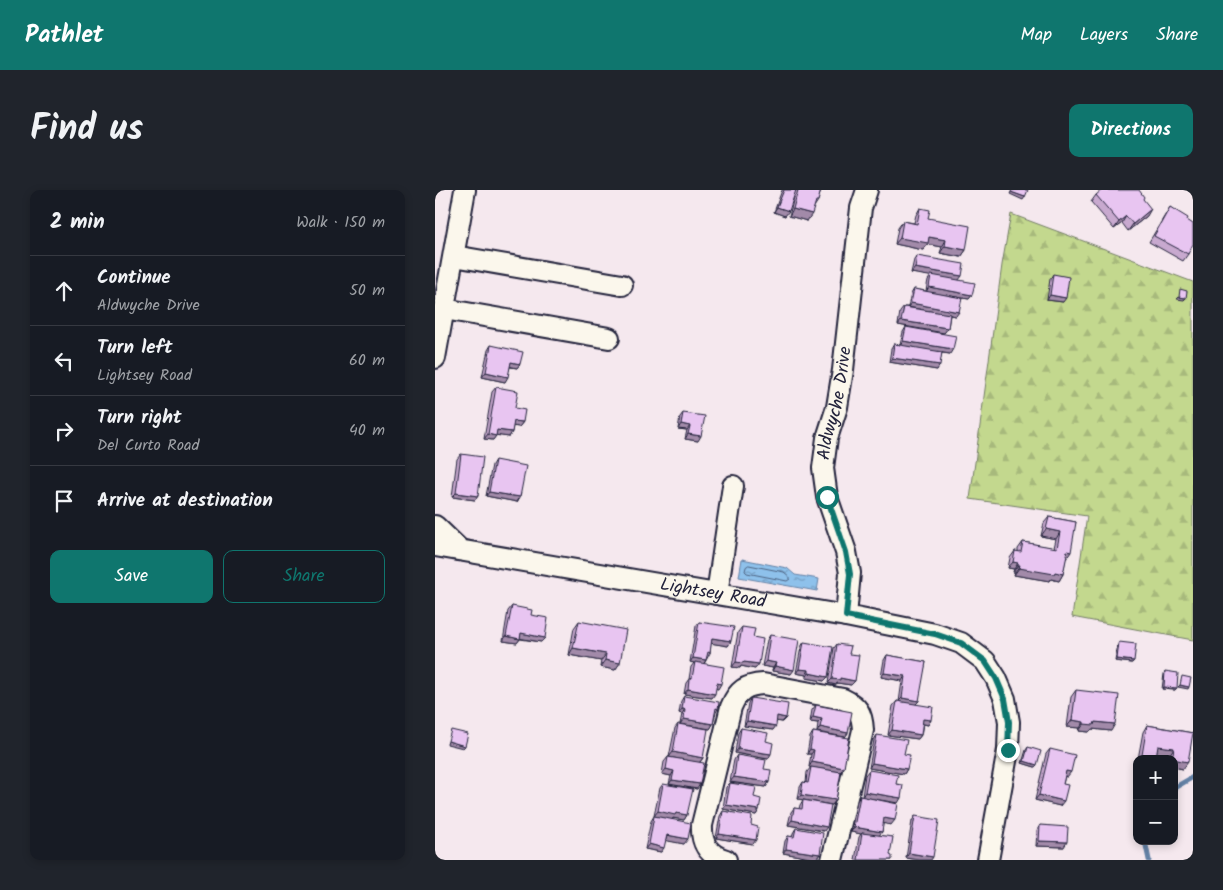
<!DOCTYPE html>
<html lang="en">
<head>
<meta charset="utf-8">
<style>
  :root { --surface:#171b24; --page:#20242c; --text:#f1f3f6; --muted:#9ea1a6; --line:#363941; --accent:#0f766e }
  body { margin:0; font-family:Kalam,sans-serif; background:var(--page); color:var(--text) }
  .controls { position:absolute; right:15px; bottom:15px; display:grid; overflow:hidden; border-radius:10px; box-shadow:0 2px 8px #0003 }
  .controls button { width:45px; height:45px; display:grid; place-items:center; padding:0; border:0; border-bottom:1px solid var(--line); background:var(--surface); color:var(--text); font:25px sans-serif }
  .stop { position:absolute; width:15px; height:15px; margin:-11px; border:4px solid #0f766e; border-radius:50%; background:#fff }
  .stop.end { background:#0f766e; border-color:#fff; box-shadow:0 1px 5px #0008 }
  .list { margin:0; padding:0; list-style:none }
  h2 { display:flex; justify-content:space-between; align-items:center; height:65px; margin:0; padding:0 20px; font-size:21px }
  h2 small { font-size:16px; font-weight:400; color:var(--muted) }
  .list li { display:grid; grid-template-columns:32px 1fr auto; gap:15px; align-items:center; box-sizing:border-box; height:70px; padding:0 20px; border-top:1px solid var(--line) }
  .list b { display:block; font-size:19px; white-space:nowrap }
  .list p { margin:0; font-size:16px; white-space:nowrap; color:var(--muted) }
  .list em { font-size:16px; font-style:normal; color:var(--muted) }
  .actions { display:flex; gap:10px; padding:15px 20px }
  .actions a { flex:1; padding:11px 0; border:1px solid var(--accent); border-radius:10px; text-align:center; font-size:18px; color:var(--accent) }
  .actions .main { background:var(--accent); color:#fff }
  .icon { flex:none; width:28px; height:28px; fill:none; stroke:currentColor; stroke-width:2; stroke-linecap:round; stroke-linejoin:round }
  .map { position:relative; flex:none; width:758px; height:670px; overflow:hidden; border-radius:10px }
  header { display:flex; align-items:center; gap:30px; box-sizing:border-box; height:70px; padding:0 25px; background:var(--accent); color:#fff }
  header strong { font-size:24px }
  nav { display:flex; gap:28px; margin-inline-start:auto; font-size:18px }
  .intro { display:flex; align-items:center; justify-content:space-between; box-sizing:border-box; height:120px; padding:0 30px }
  h1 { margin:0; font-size:35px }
  .button { padding:12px 22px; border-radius:10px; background:var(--accent); color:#fff; font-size:18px; font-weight:700 }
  main { display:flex; gap:30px; padding:0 30px }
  aside { flex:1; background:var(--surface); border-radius:10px; box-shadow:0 2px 8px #0003 }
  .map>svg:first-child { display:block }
</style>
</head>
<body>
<header>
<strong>Pathlet</strong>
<nav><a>Map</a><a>Layers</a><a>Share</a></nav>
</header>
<div class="intro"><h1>Find us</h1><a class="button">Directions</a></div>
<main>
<aside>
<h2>2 min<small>Walk · 150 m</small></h2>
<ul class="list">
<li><svg class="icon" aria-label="ahead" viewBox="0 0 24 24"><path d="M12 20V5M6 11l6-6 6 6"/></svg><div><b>Continue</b><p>Aldwyche Drive</p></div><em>50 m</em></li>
<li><svg class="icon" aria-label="left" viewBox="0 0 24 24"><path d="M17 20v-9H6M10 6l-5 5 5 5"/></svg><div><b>Turn left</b><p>Lightsey Road</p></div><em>60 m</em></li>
<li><svg class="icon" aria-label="right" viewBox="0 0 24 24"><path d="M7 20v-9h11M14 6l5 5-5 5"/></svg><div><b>Turn right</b><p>Del Curto Road</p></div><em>40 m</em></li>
<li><svg class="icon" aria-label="arrive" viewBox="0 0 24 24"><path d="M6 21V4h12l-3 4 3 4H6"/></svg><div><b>Arrive at destination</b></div></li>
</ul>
<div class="actions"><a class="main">Save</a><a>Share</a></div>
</aside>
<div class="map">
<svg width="758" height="670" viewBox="0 0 758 670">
  <defs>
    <pattern id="forest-firs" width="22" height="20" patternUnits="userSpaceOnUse" patternTransform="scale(1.25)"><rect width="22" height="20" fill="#c3d88e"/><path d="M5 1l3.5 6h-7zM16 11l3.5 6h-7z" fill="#a7b97b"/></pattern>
    <pattern id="water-ripples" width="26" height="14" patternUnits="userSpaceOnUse" patternTransform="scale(1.25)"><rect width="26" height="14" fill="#8ec1eb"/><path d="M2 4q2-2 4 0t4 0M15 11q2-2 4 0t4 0" fill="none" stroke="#749cc0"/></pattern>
  </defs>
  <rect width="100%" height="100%" fill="#f5e8ee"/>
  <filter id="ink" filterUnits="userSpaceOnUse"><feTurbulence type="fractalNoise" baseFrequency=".02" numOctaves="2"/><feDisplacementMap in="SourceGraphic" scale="10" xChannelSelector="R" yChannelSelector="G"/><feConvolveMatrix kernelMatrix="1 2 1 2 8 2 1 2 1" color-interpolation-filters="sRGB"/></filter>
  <g filter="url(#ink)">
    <polygon fill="url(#forest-firs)" stroke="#727d64" points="576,24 758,92 758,450 637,427 652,326 535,309 567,75"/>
    <polygon fill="url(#water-ripples)" stroke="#6381a5" points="307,369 352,378 360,385 384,389 382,401 304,387"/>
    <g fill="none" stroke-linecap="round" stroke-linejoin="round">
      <polygon stroke="#4d6281" stroke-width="1" points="314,375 349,382 355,387 355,389 352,391 312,383 310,381 311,377"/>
      <g stroke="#6381a5" stroke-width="5">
        <polyline points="739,598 758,587"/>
        <polyline points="710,651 714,670"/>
      </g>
      <defs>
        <g id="minor">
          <polyline points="19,66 187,95"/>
          <polyline points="9,119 174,148"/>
          <polyline points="0,168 30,0"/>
          <polyline points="0,336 25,360"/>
          <path id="s1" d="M 0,356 L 411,426 L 500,444 L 526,453 L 550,471 L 561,488 L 570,509 L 574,532 L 573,560 L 553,670"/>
          <polyline points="282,404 298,296"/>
          <path id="s2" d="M 411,426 L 415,383 L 411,362 L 392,307 L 388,278 L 392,248 L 402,217 L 408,180 L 426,18 L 432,0"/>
          <path d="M 291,670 C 273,665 266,653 267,635 L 296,517 C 303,500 311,495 328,494 L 408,509 C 423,516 427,523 428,540 L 397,670"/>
        </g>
      </defs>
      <use href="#minor" stroke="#22223b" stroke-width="24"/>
      <use href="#minor" stroke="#fbf7ec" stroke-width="20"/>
    </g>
    <g fill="#c8a9cf" stroke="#22223b">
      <polygon points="347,0 386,0 383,11 379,17 372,31 354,26 359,7 350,26 339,22"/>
      <polygon points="661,5 708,9 712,26 693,41 687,33 679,39 656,12"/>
      <polygon points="735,17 752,30 753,64 748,71 714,52"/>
      <polygon points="485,18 493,28 531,60 526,67 505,63 507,57 492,54 488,60 460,54 463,38 468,31 479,33 481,25"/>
      <polygon points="482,66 524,90 537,105 534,109 527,108 521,126 515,125 513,138 509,143 463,135 465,122 469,117 473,117 476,104 479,99 491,101 493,90 496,86 476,83 479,70"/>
      <polygon points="618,84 628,112 612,110 615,89"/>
      <polygon points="471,137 515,164 507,163 502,180 454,172 456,159 459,154 465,155 468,142"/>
      <polygon points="56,155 85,174 82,178 75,177 70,192 47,187 53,160"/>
      <polygon points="61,197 80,218 88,232 84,237 78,236 77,242 74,247 61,245 58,250 49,249 57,202"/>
      <polygon points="248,223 263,251 250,249 252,240 243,239 245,227"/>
      <polygon points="26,264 43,306 40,310 17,307 22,269"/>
      <polygon points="60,270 85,307 82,312 51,306 57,275"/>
      <polygon points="614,327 641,332 631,368 628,384 624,391 616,389 615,391 579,385 580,382 578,382 579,379 573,378 575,368 580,361 583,362 583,359 588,352 619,358 621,349 606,346 609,333"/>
      <polygon points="77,416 96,425 106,452 85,449 82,453 68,451 73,421"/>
      <polygon points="144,431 185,473 180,480 165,477 166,471 134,465 139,438"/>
      <polygon points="264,432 296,451 293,456 276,453 275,463 269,474 283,499 281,498 277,508 249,504 251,493 254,489 256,477 259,473 255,472 261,436"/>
      <polygon points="307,437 318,447 324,474 320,479 306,476 305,478 297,477 303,442"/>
      <polygon points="335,445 356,484 337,481 338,478 327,476 332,450"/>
      <polygon points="369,452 393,487 389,491 371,488 371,485 361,483 366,457"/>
      <polygon points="684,452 699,471 697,473 680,471 683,454"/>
      <polygon points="402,454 414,464 420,491 416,495 402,493 401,495 393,493 399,458"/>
      <polygon points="452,465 491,472 481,514 496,530 493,535 488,534 486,545 483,549 453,545 458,516 462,511 464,512 467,491 446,487 449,470"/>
      <polygon points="730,481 742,498 740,500 727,499 729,484"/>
      <polygon points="641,500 676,541 657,539 654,542 644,541 645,538 632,537 636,507"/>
      <polygon points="249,506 283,519 281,522 278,534 275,539 245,534 247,524 244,523 246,511"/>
      <polygon points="316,508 351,528 347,532 342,531 338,540 309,536 313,513"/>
      <polygon points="381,515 413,543 410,547 409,578 406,582 401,610 397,615 363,609 365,597 368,592 371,593 372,582 376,577 374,577 376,564 372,564 375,547 378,542 409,547 382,542 383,533 375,532 377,520"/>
      <polygon points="243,534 268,568 265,572 262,599 234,594 236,586 227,584 229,572 233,567 234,567 240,538"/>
      <polygon points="712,535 758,543 748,579 739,577 739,569 733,569 734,565 722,563 720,569 703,569 708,542"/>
      <polygon points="306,538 331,551 333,569 300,563 303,543"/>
      <polygon points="442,545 472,579 469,584 434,578 439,550"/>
      <polygon points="593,557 600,577 587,573 591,560"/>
      <polygon points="615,559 632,587 630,586 628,594 625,616 600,610 611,564"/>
      <polygon points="302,565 329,579 334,592 331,597 295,592 299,570"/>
      <polygon points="434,580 461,594 463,613 431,608 456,635 448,633 447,642 444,645 455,665 457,670 420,670 424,647 426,644 416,642 422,611 425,606 427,607 430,585"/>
      <polygon points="295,593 319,607 324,620 321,625 288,619 291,597"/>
      <polygon points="228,594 252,625 249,630 238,628 237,630 249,654 231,650 226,662 210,659 216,631 219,626 225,598"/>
      <polygon points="368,610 389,641 353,635 356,622 359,618 364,619 365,615"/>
      <polygon points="288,621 316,635 318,654 281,648 285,626"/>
      <polygon points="480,626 496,670 484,670 471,668 477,631"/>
      <polygon points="605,635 629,657 601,656 602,640"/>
      <polygon points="361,638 385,664 381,669 348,663 350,651 353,646 357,647 358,643"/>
    </g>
    <g fill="#a28aa9" stroke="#22223b">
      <polygon points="576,2 590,7 588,10 575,4"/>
      <polygon points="342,17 354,21 350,26 339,22"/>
      <polygon points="358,19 377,24 372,31 354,26"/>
      <polygon points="716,19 712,26 693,41 698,34"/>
      <polygon points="691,26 687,33 679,39 684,32"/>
      <polygon points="494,47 511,50 507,57 492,54 488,60 460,54 465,48"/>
      <polygon points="510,56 531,60 526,67 505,63"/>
      <polygon points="480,78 527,86 523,91 476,83"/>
      <polygon points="494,97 537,105 534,109 491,102"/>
      <polygon points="615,105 631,108 628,112 612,110"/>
      <polygon points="744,107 751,108 749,110 742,109"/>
      <polygon points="476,113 524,122 521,126 473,117"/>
      <polygon points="466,131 513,138 509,143 463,135"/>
      <polygon points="468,151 518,159 515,164 465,156"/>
      <polygon points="457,168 505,175 502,180 454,172"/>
      <polygon points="76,172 85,174 82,178 73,176"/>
      <polygon points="51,182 73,187 70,192 47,187"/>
      <polygon points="79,231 88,232 84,237 76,236"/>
      <polygon points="246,234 255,236 252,240 243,239"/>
      <polygon points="62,240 77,242 74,247 59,245"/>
      <polygon points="53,244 61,246 58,250 49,249"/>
      <polygon points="253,244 266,246 263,251 250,249"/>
      <polygon points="54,302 85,307 82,312 51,306"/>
      <polygon points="21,303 43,306 40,310 17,307"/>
      <polygon points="611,339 625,342 621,349 606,346"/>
      <polygon points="632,361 636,362 631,369 627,368"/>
      <polygon points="578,372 583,373 579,379 573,378"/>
      <polygon points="583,375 585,375 580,382 578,382"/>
      <polygon points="584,378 620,382 628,384 624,391 616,389 615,391 579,385"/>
      <polygon points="86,443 110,448 106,452 83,448"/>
      <polygon points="71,446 85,449 82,453 68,451"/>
      <polygon points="277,448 296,451 293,456 274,453"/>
      <polygon points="138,458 171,464 166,471 134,465"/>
      <polygon points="258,468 271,470 268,475 255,472"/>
      <polygon points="682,469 699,471 697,473 680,471"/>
      <polygon points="170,470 185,473 180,480 165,477"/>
      <polygon points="331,471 341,473 338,478 327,476"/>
      <polygon points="301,472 309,472 324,474 320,479 306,476 305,478 297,477"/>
      <polygon points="340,476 359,480 356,484 337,481"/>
      <polygon points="364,479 374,480 371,485 361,483"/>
      <polygon points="374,483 393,487 389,491 371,488"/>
      <polygon points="449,483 470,486 467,491 446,487"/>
      <polygon points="405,488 420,491 416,495 402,493 401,495 393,493 397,489"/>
      <polygon points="282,493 286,494 283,499 279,498"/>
      <polygon points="745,495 754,497 753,499 743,497"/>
      <polygon points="729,497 742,498 740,500 727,499"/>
      <polygon points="253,499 280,504 277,508 249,504"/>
      <polygon points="467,508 484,511 480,515 463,512"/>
      <polygon points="247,519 250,519 247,524 244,523"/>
      <polygon points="342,526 351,528 347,532 339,531"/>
      <polygon points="378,527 387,529 383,533 375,532"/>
      <polygon points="249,529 278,534 275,539 245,534"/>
      <polygon points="488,529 496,530 493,535 485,533"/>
      <polygon points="637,530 649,532 645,538 632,537"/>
      <polygon points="312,531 341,536 338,540 309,536"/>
      <polygon points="660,532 680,534 676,541 657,539 654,542 644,541 649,534"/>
      <polygon points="385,537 413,543 410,547 382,542"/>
      <polygon points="457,540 486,545 483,549 453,545"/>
      <polygon points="13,551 30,556 28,558 12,554"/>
      <polygon points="723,556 739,558 734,565 718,563"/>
      <polygon points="303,559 336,564 333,569 300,563"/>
      <polygon points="375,559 379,560 376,564 372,564"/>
      <polygon points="238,562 268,568 264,573 234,567"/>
      <polygon points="707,565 721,568 720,569 705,569"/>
      <polygon points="739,569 753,572 748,579 739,577"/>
      <polygon points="589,571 602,575 600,577 587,573"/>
      <polygon points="377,572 409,578 405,582 374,577"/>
      <polygon points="437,573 472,579 469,584 434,578"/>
      <polygon points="231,579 239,581 236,586 227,584"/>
      <polygon points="631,581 636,582 632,587 628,586"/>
      <polygon points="299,587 334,592 331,597 295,592"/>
      <polygon points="237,590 265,594 262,599 234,594"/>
      <polygon points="430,602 466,608 463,613 427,607"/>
      <polygon points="366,605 401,610 397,615 363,609"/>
      <polygon points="604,605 629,611 625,616 600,610"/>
      <polygon points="291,615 324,620 321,625 288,619"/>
      <polygon points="223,621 241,623 252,625 249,630 238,628 237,630 219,626"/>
      <polygon points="449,628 460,630 456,635 446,633"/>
      <polygon points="357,630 392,637 389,641 353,635"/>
      <polygon points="419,637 447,642 443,647 427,643 426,644 416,642"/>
      <polygon points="284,644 321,650 318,654 281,648"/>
      <polygon points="232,645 253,649 249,654 228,650"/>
      <polygon points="604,651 632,652 629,657 601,656"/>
      <polygon points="214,654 229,658 226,662 210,659"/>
      <polygon points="351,659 385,664 381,669 348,663"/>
      <polygon points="474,663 498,667 496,670 484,670 471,668"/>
    </g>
    <g fill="#e8c5f1" stroke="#22223b">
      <polygon points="349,0 361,0 354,21 342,17"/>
      <polygon points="363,0 386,0 383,11 381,11 377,24 358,19"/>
      <polygon points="577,0 593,0 590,7 576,2"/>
      <polygon points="667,0 704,0 709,7 708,9 716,19 698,34 691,26 684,32 661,5"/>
      <polygon points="735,17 753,28 752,30 758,34 758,54 753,64 719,46"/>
      <polygon points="485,18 495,20 493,28 535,36 531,60 510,56 511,50 494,47 493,53 465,48 468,31 482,34"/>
      <polygon points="482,66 529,74 527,86 480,78"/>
      <polygon points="618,84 634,87 631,108 615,105"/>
      <polygon points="496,85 540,93 537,105 494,97"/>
      <polygon points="479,99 527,108 524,122 476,113"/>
      <polygon points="745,99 752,101 751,108 744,107"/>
      <polygon points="469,117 515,124 513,138 466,131"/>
      <polygon points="471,137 521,146 518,159 468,151"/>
      <polygon points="459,154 507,162 505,175 457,168"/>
      <polygon points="56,155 88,162 85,174 76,172 73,187 51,182"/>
      <polygon points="61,197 83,201 80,218 90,220 88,232 79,231 77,242 62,240 61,246 53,244"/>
      <polygon points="248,223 270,226 266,246 253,244 255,236 246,234"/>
      <polygon points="26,264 48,267 43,306 21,303"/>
      <polygon points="60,270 91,276 85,307 54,302"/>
      <polygon points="614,327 641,332 636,362 632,361 631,365 632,365 628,384 620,382 619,384 584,378 585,375 583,375 583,373 578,372 580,361 586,362 588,352 622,358 625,342 611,339"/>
      <polygon points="77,416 97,420 96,425 113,428 110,448 86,443 85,449 71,446"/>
      <polygon points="144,431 191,440 185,473 170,470 171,464 138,458"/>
      <polygon points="264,432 299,437 296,451 277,448 275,463 273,462 271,470 258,468"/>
      <polygon points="307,437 320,439 318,447 328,449 324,474 309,472 308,473 301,472"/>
      <polygon points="335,445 364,450 359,480 340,476 341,473 331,471"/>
      <polygon points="369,452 398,457 393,487 374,483 374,480 364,479"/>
      <polygon points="684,452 701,454 699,471 682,469"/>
      <polygon points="402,454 416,456 414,464 424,465 420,491 405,488 405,490 397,489"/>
      <polygon points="452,465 491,472 484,511 467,508 470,486 449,483"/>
      <polygon points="260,472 289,477 286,494 282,493 280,504 253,499 254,489 257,488"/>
      <polygon points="730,481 743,483 742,498 729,497"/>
      <polygon points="747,486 756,488 754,497 745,495"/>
      <polygon points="641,500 684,505 680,534 660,532 659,535 649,534 649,532 637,530"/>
      <polygon points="249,506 284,512 283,519 281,518 278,534 249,529 250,519 247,519"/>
      <polygon points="316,508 353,514 351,528 342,526 341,536 312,531"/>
      <polygon points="462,511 498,517 496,530 488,529 486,545 457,540"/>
      <polygon points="381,515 417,522 413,543 385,537 387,529 378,527"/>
      <polygon points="243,534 273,539 268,568 238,562"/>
      <polygon points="712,535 758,543 753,572 737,569 739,558 723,556 721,568 707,565"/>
      <polygon points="306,538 333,543 331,551 338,553 336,564 303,559"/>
      <polygon points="16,540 33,544 30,556 13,551"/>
      <polygon points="378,542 414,548 409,578 377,572 379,560 375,559"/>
      <polygon points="442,545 472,550 469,564 475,565 472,579 437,573"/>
      <polygon points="593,557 606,561 602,575 589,571"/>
      <polygon points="615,559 640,565 636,582 631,581 628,594 633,595 629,611 604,605"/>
      <polygon points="302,565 331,570 329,579 336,580 334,592 299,587"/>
      <polygon points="233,567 269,573 265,594 237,590 239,581 231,579"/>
      <polygon points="376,577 406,582 401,610 366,605 368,592 373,593"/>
      <polygon points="434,580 463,585 461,594 468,595 466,608 430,602"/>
      <polygon points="295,593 321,597 319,607 326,609 324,620 291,615"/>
      <polygon points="228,594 258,599 252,625 241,623 240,625 223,621"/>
      <polygon points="425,606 463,614 460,630 449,628 447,642 419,637"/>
      <polygon points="368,610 396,615 392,637 357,630 359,618 367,619"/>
      <polygon points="288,621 317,626 316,635 323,637 321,650 284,644"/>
      <polygon points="219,626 256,633 253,649 232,645 229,658 214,654"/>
      <polygon points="480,626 504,630 498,667 474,663"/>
      <polygon points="605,635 633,637 632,652 604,651"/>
      <polygon points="361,638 388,643 385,664 351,659 353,646 359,647"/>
      <polygon points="427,643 458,647 455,665 457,666 457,670 423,670"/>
    </g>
  </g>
  <g fill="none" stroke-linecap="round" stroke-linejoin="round" filter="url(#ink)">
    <polyline stroke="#0f766e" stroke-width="6" points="392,307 411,362 415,384 411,426 500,444 526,453 550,471 561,488 570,509 574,532 573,560"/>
  </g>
  <g text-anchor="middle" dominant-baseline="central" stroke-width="4" stroke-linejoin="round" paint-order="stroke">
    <g font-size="18" fill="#22223b" stroke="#fbf7ec">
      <text stroke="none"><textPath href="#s2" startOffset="218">Aldwyche Drive</textPath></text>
      <text stroke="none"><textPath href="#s1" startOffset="282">Lightsey Road</textPath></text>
    </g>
  </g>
</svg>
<div class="controls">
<button>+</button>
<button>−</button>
</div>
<div class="stop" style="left:392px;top:307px"></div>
<div class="stop end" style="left:573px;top:560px"></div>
</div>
</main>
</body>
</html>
